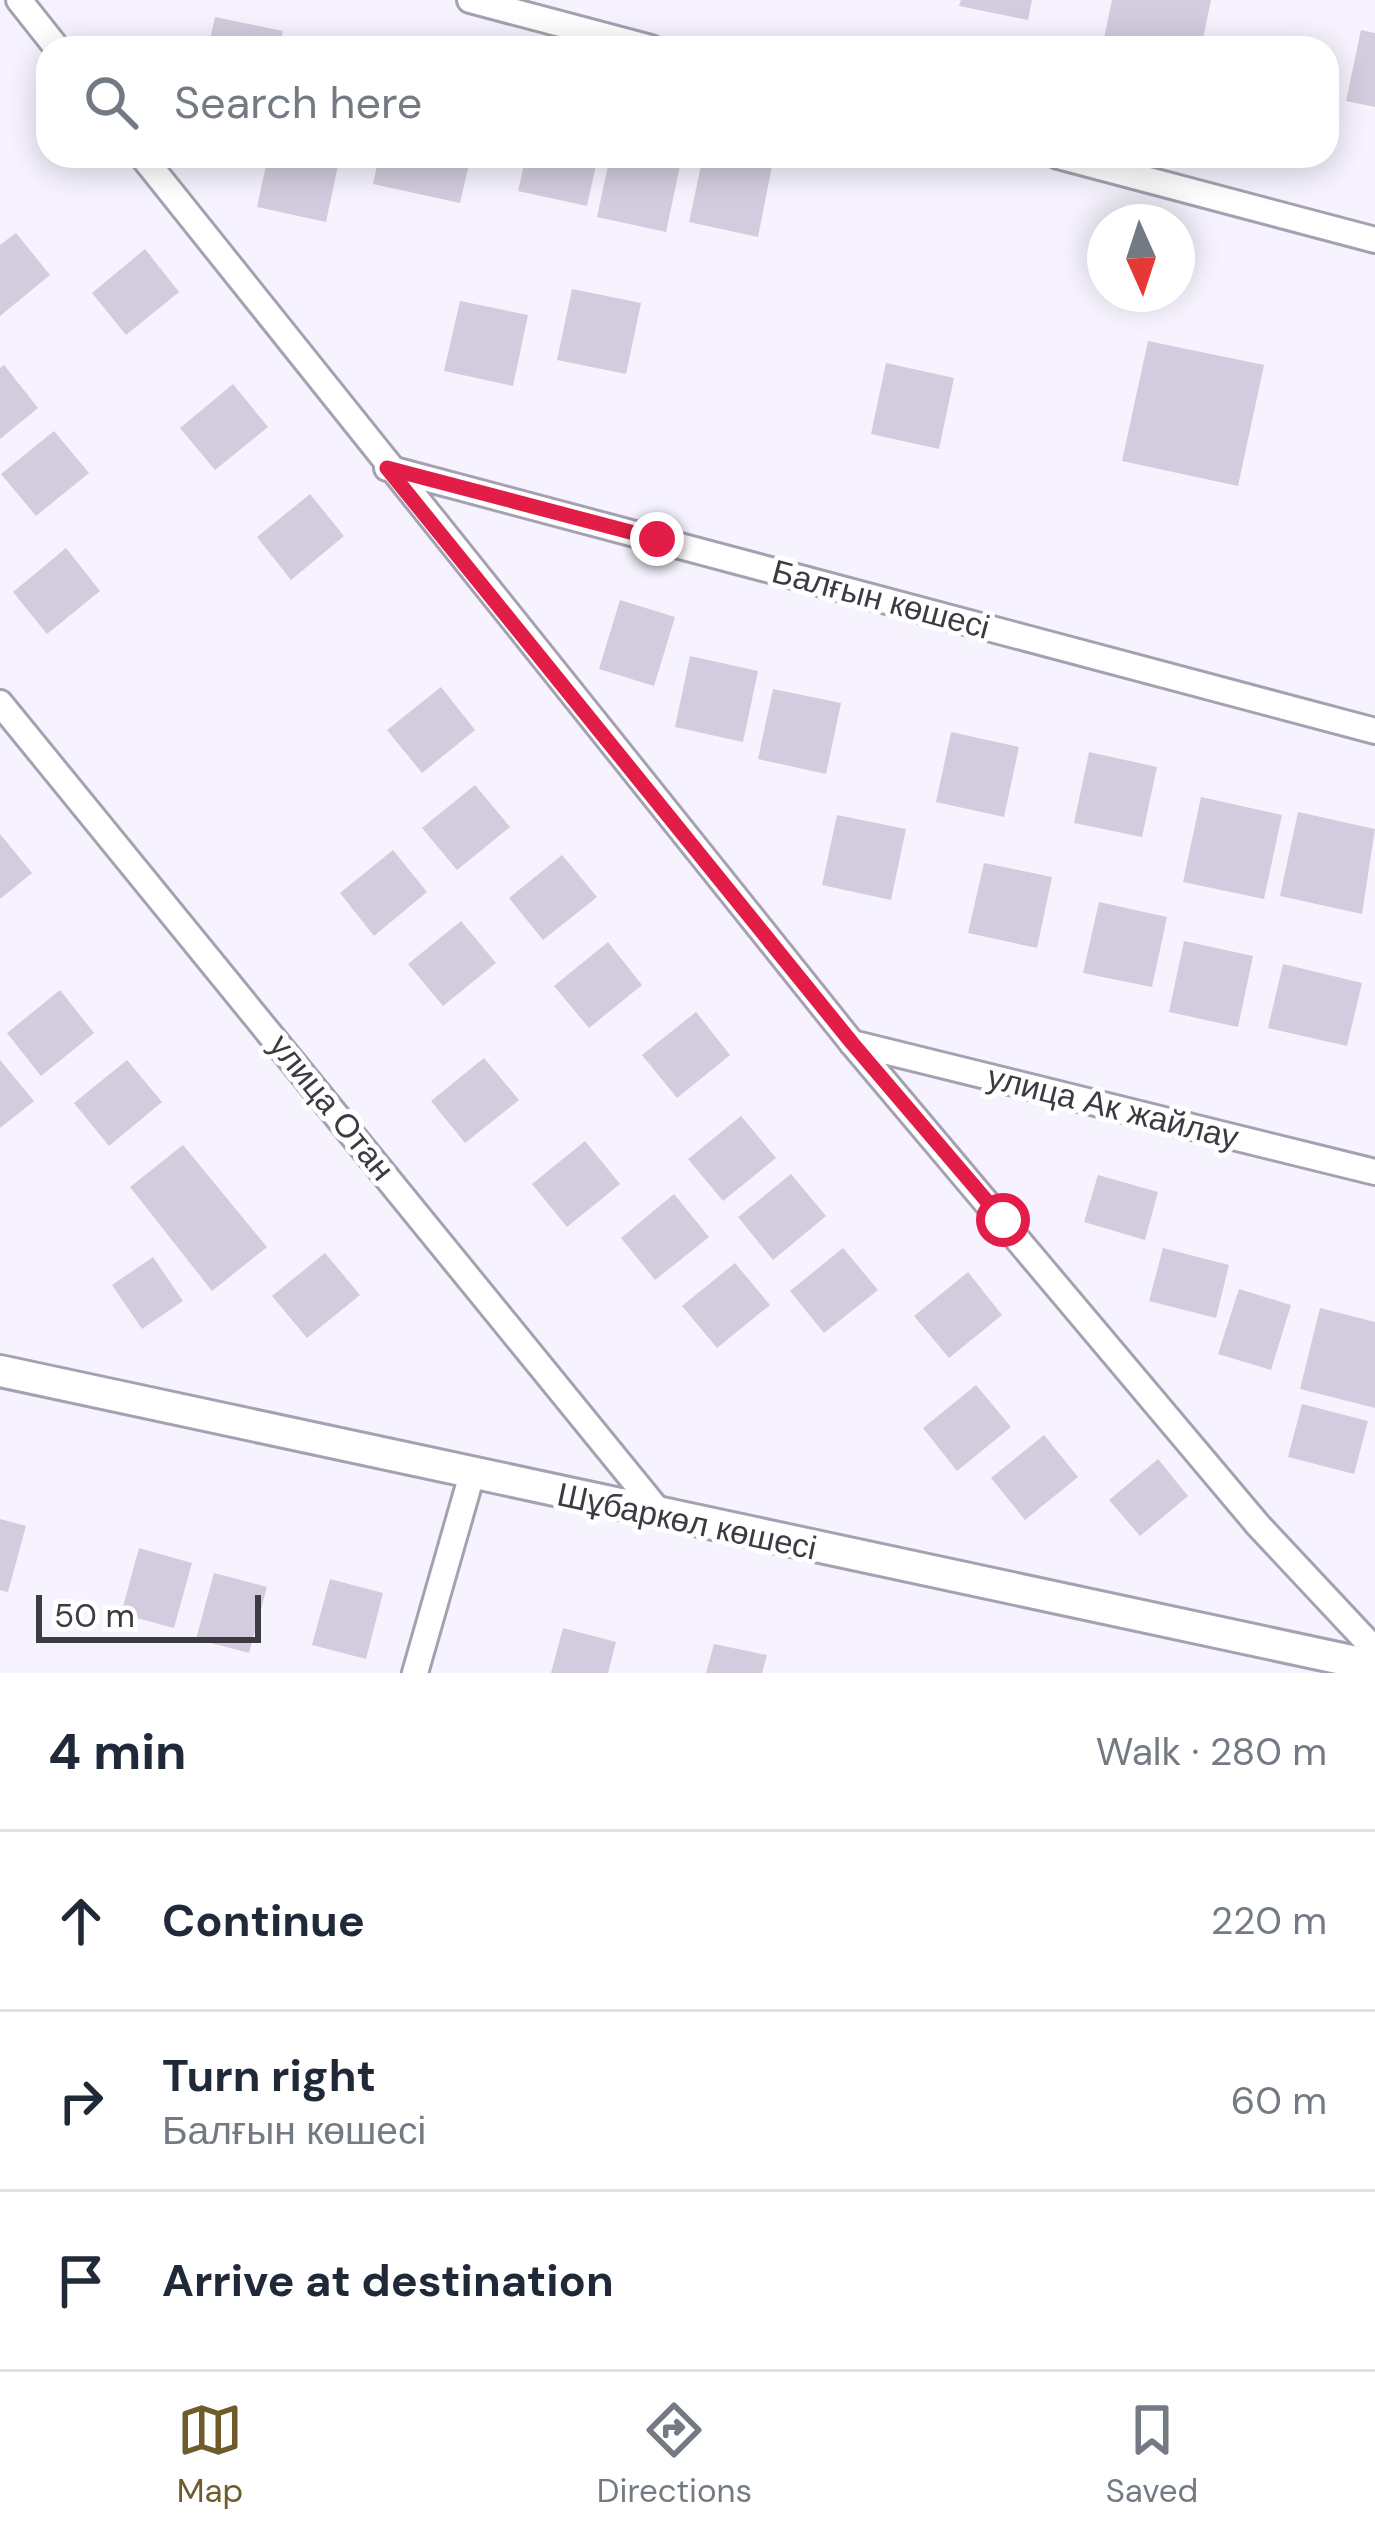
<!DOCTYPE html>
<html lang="en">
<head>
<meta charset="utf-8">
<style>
  :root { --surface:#fff; --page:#f6f6f7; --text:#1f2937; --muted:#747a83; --line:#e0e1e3; --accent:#6e5d2b }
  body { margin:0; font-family:"DM Sans",sans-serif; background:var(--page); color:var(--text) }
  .compass { position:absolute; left:1087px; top:204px; width:108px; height:108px; border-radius:50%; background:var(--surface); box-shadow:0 6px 30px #0003; rotate:177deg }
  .scale { position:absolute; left:36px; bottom:30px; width:225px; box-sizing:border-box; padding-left:12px; border:6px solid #3d3b42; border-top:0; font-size:33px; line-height:42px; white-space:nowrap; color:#3d3b42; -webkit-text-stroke:9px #fff; paint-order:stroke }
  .stop { position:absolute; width:36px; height:36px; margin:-27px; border:9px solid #e11d48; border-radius:50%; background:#fff }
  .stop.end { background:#e11d48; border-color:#fff; box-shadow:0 3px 12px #0008 }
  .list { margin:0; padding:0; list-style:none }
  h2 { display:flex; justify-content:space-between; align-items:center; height:156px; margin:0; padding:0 48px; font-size:51px }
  h2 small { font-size:39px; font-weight:400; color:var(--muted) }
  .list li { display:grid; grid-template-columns:78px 1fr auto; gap:36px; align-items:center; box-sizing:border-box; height:180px; padding:0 48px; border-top:3px solid var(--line) }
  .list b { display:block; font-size:45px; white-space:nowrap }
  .list p { margin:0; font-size:39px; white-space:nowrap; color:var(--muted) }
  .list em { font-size:39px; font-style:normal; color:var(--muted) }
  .icon { flex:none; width:66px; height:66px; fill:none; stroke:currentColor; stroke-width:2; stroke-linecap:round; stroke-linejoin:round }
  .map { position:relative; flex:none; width:1375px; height:1673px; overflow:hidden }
  .search { position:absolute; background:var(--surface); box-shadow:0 6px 30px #0003; left:36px; right:36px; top:36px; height:132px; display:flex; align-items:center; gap:30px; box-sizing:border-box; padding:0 42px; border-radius:36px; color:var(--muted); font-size:45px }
  .sheet { height:696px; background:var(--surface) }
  nav { display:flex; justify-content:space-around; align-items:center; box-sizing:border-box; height:168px; border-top:3px solid var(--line); background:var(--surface); font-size:33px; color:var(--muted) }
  nav a { display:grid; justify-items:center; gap:6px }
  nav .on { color:var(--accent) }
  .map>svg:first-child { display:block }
</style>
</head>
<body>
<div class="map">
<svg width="1375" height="1673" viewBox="0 0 1375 1673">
  <rect width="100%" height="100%" fill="#f6f3fe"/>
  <g fill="#d2ccde">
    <polygon points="961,0 1032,0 1028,20 959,6"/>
    <polygon points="1112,0 1211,0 1201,48 1102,48"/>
    <polygon points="215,17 283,31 279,48 208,48"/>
    <polygon points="1361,30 1375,33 1375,107 1346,101"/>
    <polygon points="268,156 340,156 326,222 257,207"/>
    <polygon points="379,156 471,156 460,203 373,184"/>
    <polygon points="526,156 598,156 587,206 518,191"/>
    <polygon points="610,156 681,161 666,232 597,217"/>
    <polygon points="703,156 772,166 758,237 689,222"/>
    <polygon points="16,233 50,275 0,316 0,245"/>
    <polygon points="145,249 179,292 126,335 92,293"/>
    <polygon points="572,289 641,303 626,374 557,360"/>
    <polygon points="460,301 528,315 513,386 444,371"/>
    <polygon points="1148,341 1264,365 1238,486 1122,461"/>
    <polygon points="886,363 954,378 939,449 871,434"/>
    <polygon points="4,365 38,408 0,439 0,368"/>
    <polygon points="233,384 268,427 215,470 180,428"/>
    <polygon points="54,431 89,473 36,516 1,474"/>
    <polygon points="310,494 344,536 291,580 257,537"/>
    <polygon points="66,548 100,591 47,634 13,592"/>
    <polygon points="620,600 675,617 654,686 599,669"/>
    <polygon points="690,656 758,671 743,742 675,727"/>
    <polygon points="441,687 475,730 422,773 387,730"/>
    <polygon points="773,689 841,703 826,774 758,759"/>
    <polygon points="951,732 1019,747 1004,817 936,802"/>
    <polygon points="1089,752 1157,767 1142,837 1074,823"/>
    <polygon points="475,785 510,827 457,870 422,828"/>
    <polygon points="1201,797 1282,815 1264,899 1183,882"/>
    <polygon points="1298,812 1375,829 1362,914 1280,896"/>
    <polygon points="837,815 906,829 891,900 822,885"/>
    <polygon points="0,834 32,873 0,899"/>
    <polygon points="393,850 427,892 374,936 340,893"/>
    <polygon points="562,855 597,897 543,940 509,898"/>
    <polygon points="984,863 1052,877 1037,948 968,933"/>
    <polygon points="1099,902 1167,917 1152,987 1083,973"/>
    <polygon points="461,921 496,963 443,1006 408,964"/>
    <polygon points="1184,941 1253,956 1238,1027 1169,1012"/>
    <polygon points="608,942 642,985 589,1028 554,986"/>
    <polygon points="1283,964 1362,983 1347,1046 1268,1028"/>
    <polygon points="60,990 94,1033 41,1076 7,1033"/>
    <polygon points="696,1012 730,1055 677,1098 642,1055"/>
    <polygon points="484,1058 519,1100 465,1143 431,1101"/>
    <polygon points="0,1060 34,1101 0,1128"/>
    <polygon points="127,1060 162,1102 109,1146 74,1103"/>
    <polygon points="741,1116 776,1158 723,1201 688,1159"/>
    <polygon points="585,1141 620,1184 567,1227 532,1184"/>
    <polygon points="183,1145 267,1247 212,1291 130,1187"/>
    <polygon points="791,1174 826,1216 773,1260 738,1217"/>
    <polygon points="1098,1175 1158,1192 1145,1240 1084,1222"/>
    <polygon points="674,1194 709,1237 655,1280 621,1238"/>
    <polygon points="843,1248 878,1290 824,1333 790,1291"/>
    <polygon points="1163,1248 1229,1265 1216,1318 1149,1301"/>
    <polygon points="325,1253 360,1295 307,1338 272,1296"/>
    <polygon points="153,1257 183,1301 142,1329 112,1285"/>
    <polygon points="735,1263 770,1305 717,1348 682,1306"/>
    <polygon points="968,1272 1002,1315 949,1358 914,1316"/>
    <polygon points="1239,1289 1291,1305 1271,1370 1218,1354"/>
    <polygon points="1320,1308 1375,1322 1375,1408 1300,1389"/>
    <polygon points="976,1385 1011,1427 957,1471 923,1428"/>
    <polygon points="1302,1404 1368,1421 1354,1474 1288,1457"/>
    <polygon points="1044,1435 1078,1477 1025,1520 991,1478"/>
    <polygon points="1158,1459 1188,1496 1140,1536 1109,1500"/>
    <polygon points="0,1519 26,1526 8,1592 0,1590"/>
    <polygon points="139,1548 192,1563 174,1628 121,1614"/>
    <polygon points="214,1573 267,1587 249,1653 196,1639"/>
    <polygon points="330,1579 383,1593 366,1659 312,1645"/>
    <polygon points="563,1628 616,1642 608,1673 551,1673"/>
    <polygon points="714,1644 767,1655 762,1673 706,1673"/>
  </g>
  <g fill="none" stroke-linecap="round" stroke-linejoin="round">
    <defs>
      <g id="minor">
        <polyline points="19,0 57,48"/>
        <polyline points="470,0 651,48"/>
        <polyline points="142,156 852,1043 1258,1525 1375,1650"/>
        <polyline points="1058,156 1375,240"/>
        <polyline points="387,468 1375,731"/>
        <polyline points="0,703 661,1514"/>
        <polyline points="852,1043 1375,1172"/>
        <polyline points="415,1673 472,1474"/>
      </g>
      <polyline id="tertiary" points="0,1371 1375,1666"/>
    </defs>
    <use href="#minor" stroke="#a6a1b2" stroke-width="30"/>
    <use href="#tertiary" stroke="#a6a1b2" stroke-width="36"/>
    <use href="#minor" stroke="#fff" stroke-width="24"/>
    <use href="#tertiary" stroke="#fff" stroke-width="30"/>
  </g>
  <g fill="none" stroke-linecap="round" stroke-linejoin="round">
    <polyline stroke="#e11d48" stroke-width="15" points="657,539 387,468 852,1043 1003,1220"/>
  </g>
  <g text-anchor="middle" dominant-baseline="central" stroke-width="10" stroke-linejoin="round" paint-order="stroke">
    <g font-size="33" fill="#3d3b42" stroke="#fff">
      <text transform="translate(881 599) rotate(15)">Балғын көшесі</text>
      <text transform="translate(332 1107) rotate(51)">улица Отан</text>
      <text transform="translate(1113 1107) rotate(14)">улица Ак жайлау</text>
      <text transform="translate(687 1521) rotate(12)">Шұбаркөл көшесі</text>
    </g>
  </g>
</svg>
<svg class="compass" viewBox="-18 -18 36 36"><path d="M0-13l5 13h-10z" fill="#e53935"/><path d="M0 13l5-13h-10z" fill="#747a83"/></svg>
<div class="scale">50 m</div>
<div class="stop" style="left:1003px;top:1220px"></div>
<div class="stop end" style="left:657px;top:539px"></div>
<div class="search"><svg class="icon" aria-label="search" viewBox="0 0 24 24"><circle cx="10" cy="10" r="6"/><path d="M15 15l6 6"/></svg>Search here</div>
</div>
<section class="sheet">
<h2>4 min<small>Walk · 280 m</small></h2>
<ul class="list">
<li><svg class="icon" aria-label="ahead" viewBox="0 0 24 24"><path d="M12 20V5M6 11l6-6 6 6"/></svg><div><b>Continue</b></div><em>220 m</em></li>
<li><svg class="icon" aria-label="right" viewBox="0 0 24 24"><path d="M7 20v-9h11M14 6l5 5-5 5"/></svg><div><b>Turn right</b><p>Балғын көшесі</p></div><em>60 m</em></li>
<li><svg class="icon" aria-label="arrive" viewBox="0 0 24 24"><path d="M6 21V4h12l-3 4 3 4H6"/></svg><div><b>Arrive at destination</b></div></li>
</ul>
</section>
<nav>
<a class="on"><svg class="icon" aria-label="map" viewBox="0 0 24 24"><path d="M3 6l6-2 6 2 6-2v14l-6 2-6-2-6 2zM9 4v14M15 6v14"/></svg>Map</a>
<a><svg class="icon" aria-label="directions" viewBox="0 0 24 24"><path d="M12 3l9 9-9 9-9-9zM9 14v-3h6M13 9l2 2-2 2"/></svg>Directions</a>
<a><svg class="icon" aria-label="saved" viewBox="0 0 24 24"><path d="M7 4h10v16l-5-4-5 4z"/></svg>Saved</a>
</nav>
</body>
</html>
